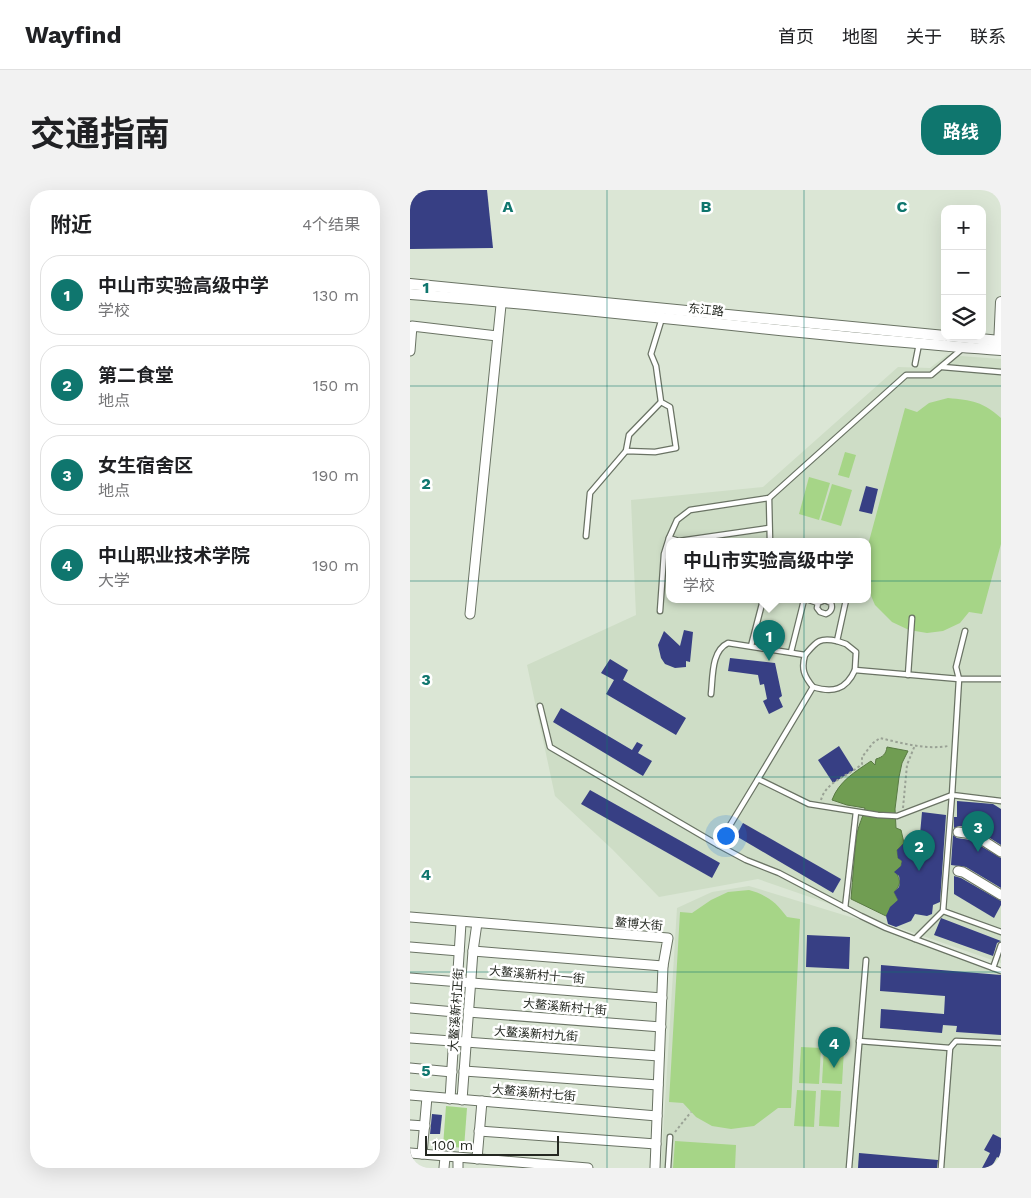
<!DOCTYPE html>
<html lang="zh">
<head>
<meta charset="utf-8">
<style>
  :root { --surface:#fff; --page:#f2f2f2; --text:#202124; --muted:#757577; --line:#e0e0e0; --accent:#0f766e }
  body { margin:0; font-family:"Work Sans","Noto Sans SC",sans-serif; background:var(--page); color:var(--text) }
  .controls { position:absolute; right:15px; top:15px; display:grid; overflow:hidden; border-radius:10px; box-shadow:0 5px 20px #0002 }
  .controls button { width:45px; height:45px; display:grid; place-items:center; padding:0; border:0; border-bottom:1px solid var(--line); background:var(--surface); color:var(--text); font:25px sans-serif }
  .scale { position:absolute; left:15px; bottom:12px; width:134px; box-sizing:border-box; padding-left:5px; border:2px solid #232720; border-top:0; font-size:14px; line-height:18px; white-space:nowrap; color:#232720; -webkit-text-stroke:4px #fff; paint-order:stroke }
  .you { position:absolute; left:315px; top:645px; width:18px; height:18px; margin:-12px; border:4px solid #fff; border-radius:50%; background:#1a73e8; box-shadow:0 0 0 8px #1a73e833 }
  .badge { display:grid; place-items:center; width:32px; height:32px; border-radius:50%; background:var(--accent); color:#fff; font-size:16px; font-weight:700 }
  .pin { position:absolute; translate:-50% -41px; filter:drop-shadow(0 1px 2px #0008) }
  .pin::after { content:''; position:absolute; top:26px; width:18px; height:15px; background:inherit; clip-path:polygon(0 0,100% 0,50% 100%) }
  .popup { position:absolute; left:256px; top:348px; width:205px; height:65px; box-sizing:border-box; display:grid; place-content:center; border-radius:10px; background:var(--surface); filter:drop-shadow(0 1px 4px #0005); font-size:16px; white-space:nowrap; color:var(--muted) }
  .popup b { font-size:19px; color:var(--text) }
  .popup::after { content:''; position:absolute; left:50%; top:100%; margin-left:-10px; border:10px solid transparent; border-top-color:var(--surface) }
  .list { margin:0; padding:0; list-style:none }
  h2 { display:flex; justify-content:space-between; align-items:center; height:65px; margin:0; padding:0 20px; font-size:21px }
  h2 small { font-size:16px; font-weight:400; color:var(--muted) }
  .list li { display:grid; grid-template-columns:32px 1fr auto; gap:15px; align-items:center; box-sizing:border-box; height:80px; margin:0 10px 10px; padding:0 10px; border:1px solid var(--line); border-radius:20px }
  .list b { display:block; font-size:19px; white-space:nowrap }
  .list p { margin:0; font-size:16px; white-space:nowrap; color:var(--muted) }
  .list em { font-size:16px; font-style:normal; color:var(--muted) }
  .icon { flex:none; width:28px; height:28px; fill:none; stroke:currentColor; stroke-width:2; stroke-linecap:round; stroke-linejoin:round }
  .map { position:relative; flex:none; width:591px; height:978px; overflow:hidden; border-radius:20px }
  header { display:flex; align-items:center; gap:30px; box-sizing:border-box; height:70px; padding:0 25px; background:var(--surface); border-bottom:1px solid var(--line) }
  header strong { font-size:24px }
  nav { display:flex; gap:28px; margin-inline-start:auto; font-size:18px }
  .intro { display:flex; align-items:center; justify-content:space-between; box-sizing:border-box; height:120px; padding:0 30px }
  h1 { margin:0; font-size:35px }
  .button { padding:12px 22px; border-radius:20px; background:var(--accent); color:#fff; font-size:18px; font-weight:700 }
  main { display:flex; gap:30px; padding:0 30px }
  aside { flex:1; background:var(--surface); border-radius:20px; box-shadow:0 5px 20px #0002 }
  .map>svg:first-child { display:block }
</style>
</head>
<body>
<header>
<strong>Wayfind</strong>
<nav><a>首页</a><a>地图</a><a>关于</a><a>联系</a></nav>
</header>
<div class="intro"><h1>交通指南</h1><a class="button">路线</a></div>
<main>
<aside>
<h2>附近<small>4个结果</small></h2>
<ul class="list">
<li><span class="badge">1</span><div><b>中山市实验高级中学</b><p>学校</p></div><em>130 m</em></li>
<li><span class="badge">2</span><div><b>第二食堂</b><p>地点</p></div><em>150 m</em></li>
<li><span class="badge">3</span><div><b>女生宿舍区</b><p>地点</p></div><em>190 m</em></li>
<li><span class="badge">4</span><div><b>中山职业技术学院</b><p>大学</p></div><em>190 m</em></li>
</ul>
</aside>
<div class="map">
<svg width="591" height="978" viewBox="0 0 591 978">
  <rect width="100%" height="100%" fill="#dbe6d5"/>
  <g fill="#ceddc6" fill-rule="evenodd">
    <path d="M 537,165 L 591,169 L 591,773 L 348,689 L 249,707 L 202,659 L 145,606 L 117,475 L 226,425 L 221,310 L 353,297 L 488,177 L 520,178 ZM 260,352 L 458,352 L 458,410 L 260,410 Z"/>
    <polygon points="339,696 496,744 591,778 591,978 251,978 267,718 302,702"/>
  </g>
  <g fill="#a6d587">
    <path d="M 538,208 C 561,210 574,212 591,228 L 591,354 L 572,424 L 559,422 L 550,433 L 533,441 L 517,443 L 499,440 L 482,432 L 465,415 L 458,399 L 458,355 L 495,218 L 507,222 L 519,213 Z"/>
    <polygon points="435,262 446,265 439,288 428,285"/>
    <polygon points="399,287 420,293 409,330 389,324"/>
    <polygon points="422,294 442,300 431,336 411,330"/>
    <path d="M 339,700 C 357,705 366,712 377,727 L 390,729 L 381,918 L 368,918 L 344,936 L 321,939 L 302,936 L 286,927 L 273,913 L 259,912 L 270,722 L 282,723 L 301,710 L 318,702 Z"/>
    <polygon points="391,857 411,858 409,894 389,893"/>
    <polygon points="414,857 434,859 432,894 412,893"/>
    <polygon points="387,900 406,901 404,937 384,936"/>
    <polygon points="411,900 431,901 429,937 409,936"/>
    <polygon points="36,916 57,918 54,958 33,956"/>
    <polygon points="265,951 326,955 325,978 263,978"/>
  </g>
  <path fill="#709d52" stroke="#597a43" d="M 477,557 L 498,561 L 492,573 L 489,587 L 485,619 L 486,638 L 491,640 L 494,653 L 487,660 L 488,668 L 492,671 L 491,676 L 486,682 C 490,690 492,694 484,702 L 488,710 L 476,726 L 441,709 C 443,687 444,665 447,643 C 449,634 453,627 455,618 L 437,615 L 422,610 C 429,591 445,582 461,571 L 465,575 L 466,569 C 473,567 476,564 477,557 Z"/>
  <g fill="#373f84">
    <polygon points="0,0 77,0 83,58 0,59"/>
    <polygon points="456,296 468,299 462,324 449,321"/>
    <polygon points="274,440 283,442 280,472 276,471 276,477 265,478 255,474 251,468 248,455 254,441 270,456"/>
    <polygon points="320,468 365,473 372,506 369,508 373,517 359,524 353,511 357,509 354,494 350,495 348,485 318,481"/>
    <polygon points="200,469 218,480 213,490 276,528 266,545 196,504 204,490 191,483"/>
    <polygon points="151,518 222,560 227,552 233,555 228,563 242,571 233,586 143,532"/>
    <polygon points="429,556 444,580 423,593 408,570"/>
    <polygon points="180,600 310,673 302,688 171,614"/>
    <polygon points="547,611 583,614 591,619 591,655 564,638 549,636 544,638 544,627 547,627"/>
    <polygon points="512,622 536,625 530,712 523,715 522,724 517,726 505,724 501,731 486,737 478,734 476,726 480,717 488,710 484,702 489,697 490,692 489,686 484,682 491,676 492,671 488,668 487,660 494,653 509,655"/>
    <polygon points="333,633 431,689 423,703 326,646"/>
    <polygon points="543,645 547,648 561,650 591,668 591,698 556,677 541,675"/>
    <polygon points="544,686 551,688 591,711 591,715 584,728 544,704"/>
    <polygon points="531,728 591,751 587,753 583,766 524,745"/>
    <polygon points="397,745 440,747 439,779 396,777"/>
    <polygon points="471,775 591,785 591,845 546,842 547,836 533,835 532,843 470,838 471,819 534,824 535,806 470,801"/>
    <polygon points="22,924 32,925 30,944 20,944"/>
    <polygon points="583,944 591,948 591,969 587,967 581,978 572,978 580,963 574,960"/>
    <polygon points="449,963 528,970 527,978 448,978"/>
  </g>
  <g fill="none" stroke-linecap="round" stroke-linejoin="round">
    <defs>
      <g id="service">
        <polyline points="505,174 509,154"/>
        <polyline points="532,177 591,182"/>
        <polyline points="216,261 219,245 251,212"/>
        <polyline points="359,308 360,352"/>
        <polyline points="359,338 269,351 259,348 267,330 280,320 359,308 496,185 521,185 552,159"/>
        <polyline points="176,346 180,303 216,261 245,262 266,258 260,217 251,212 246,176 241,164 252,128"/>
        <polyline points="399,410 408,413"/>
        <path d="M 415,410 L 408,413 L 407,418 L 410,422 L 416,424 C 421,422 423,418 421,413 L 415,410"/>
        <polyline points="436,410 427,451 436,454 446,462 445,480"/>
        <polyline points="250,421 254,364 259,348"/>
        <polyline points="555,441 546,477 549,489 542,605 591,611"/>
        <polyline points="341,456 353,410"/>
        <polyline points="381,462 394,410"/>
        <path d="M 395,465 C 406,452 409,447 427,451"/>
        <polyline points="498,485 502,428"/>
        <path d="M 591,489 L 549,489 L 445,480 C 436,500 423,503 403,497 L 348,589 L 399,614 L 468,625 L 487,626 L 542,605 L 533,721 L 505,749 L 591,781"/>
        <path d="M 301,504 C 303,487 301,461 318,453 L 395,465 C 391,479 394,486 403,497"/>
        <polyline points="130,516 140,557 308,655 348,589"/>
        <polyline points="308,655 336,670 369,683 451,726 476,738 505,749"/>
        <polyline points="435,718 446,622"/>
        <polyline points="533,721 591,742"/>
        <polyline points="583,778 591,755"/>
        <polyline points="449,851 540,858 546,851 591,853"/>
        <polyline points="258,978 260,947"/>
        <polyline points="439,978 456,770"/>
        <polyline points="531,978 540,858"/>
      </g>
      <g id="minor">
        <polyline points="0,161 2,136 87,146"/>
        <polyline points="60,424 92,105"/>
        <polyline points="548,642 563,644 591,662"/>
        <polyline points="548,681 553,682 591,705"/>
        <polyline points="0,727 258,748 253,776 245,978"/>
        <polyline points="0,757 49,761"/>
        <polyline points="63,761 253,776"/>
        <polyline points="0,788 252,808"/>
        <polyline points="0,818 45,822"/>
        <polyline points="58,822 251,837"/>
        <polyline points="0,848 249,866"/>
        <polyline points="0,878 42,882"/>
        <polyline points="54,881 248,895"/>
        <polyline points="0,905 247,926"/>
        <polyline points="40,909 51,733"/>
        <polyline points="52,910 63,761 67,733"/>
        <polyline points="0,935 15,936"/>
        <polyline points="69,941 246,954"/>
        <polyline points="0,963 178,978"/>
        <polyline points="12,964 17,907"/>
        <polyline points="67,969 72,911"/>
        <polyline points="34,978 35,967"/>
        <polyline points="48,978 48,968"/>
      </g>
      <g id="tertiary">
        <polyline points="0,94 535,146"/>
        <path d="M 0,104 C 197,119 394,146 591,160"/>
        <polyline points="538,146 591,151"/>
        <polyline points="589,156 591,112"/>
      </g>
    </defs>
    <use href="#service" stroke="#6a7364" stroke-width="7"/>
    <use href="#minor" stroke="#6a7364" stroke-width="11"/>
    <use href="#tertiary" stroke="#6a7364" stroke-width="12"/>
    <g stroke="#9aa295" stroke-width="2" stroke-dasharray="2.5 2.5" stroke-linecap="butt">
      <path d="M 411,610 C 416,591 439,586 452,574 L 452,567 L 463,553 L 470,548 C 491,553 516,560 538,556"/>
      <polyline points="493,618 497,575 505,555"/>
      <polyline points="265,942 281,922"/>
    </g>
    <use href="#service" stroke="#fff" stroke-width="4.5"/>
    <use href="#minor" stroke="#fff" stroke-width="9"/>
    <use href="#tertiary" stroke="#fff" stroke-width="10"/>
  </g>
  <path fill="none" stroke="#0f766e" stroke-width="1" stroke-opacity="0.55" d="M 197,0 L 197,978M 394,0 L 394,978M 0,196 L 591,196M 0,391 L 591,391M 0,587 L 591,587M 0,782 L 591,782"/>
  <g text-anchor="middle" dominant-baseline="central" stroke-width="5" stroke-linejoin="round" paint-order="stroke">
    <g font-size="12" fill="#232720" stroke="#fff">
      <text transform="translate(296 120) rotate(6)">东江路</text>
      <text transform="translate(229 734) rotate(5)">鳌博大街</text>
      <text transform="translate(127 785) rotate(5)">大鳌溪新村十一街</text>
      <text transform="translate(155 817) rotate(5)">大鳌溪新村十街</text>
      <text transform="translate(46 820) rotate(-86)">大鳌溪新村正街</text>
      <text transform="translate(126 844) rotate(4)">大鳌溪新村九街</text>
      <text transform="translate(124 903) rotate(5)">大鳌溪新村七街</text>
    </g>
  </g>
  <g font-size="16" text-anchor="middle" font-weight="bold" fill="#0f766e" stroke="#fff" stroke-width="5" stroke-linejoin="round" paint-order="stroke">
    <text x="98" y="22">A</text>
    <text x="296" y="22">B</text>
    <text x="492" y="22">C</text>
    <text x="16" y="103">1</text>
    <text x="16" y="299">2</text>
    <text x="16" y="495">3</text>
    <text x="16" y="690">4</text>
    <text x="16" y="886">5</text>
  </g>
</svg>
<div class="controls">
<button>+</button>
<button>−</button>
<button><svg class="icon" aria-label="layers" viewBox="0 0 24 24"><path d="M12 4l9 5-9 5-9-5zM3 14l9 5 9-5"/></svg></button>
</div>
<div class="scale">100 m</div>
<div class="you"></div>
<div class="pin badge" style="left:359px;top:471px">1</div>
<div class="popup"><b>中山市实验高级中学</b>学校</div>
<div class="pin badge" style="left:509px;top:681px">2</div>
<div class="pin badge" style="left:568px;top:662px">3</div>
<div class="pin badge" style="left:424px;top:878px">4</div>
</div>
</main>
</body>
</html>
